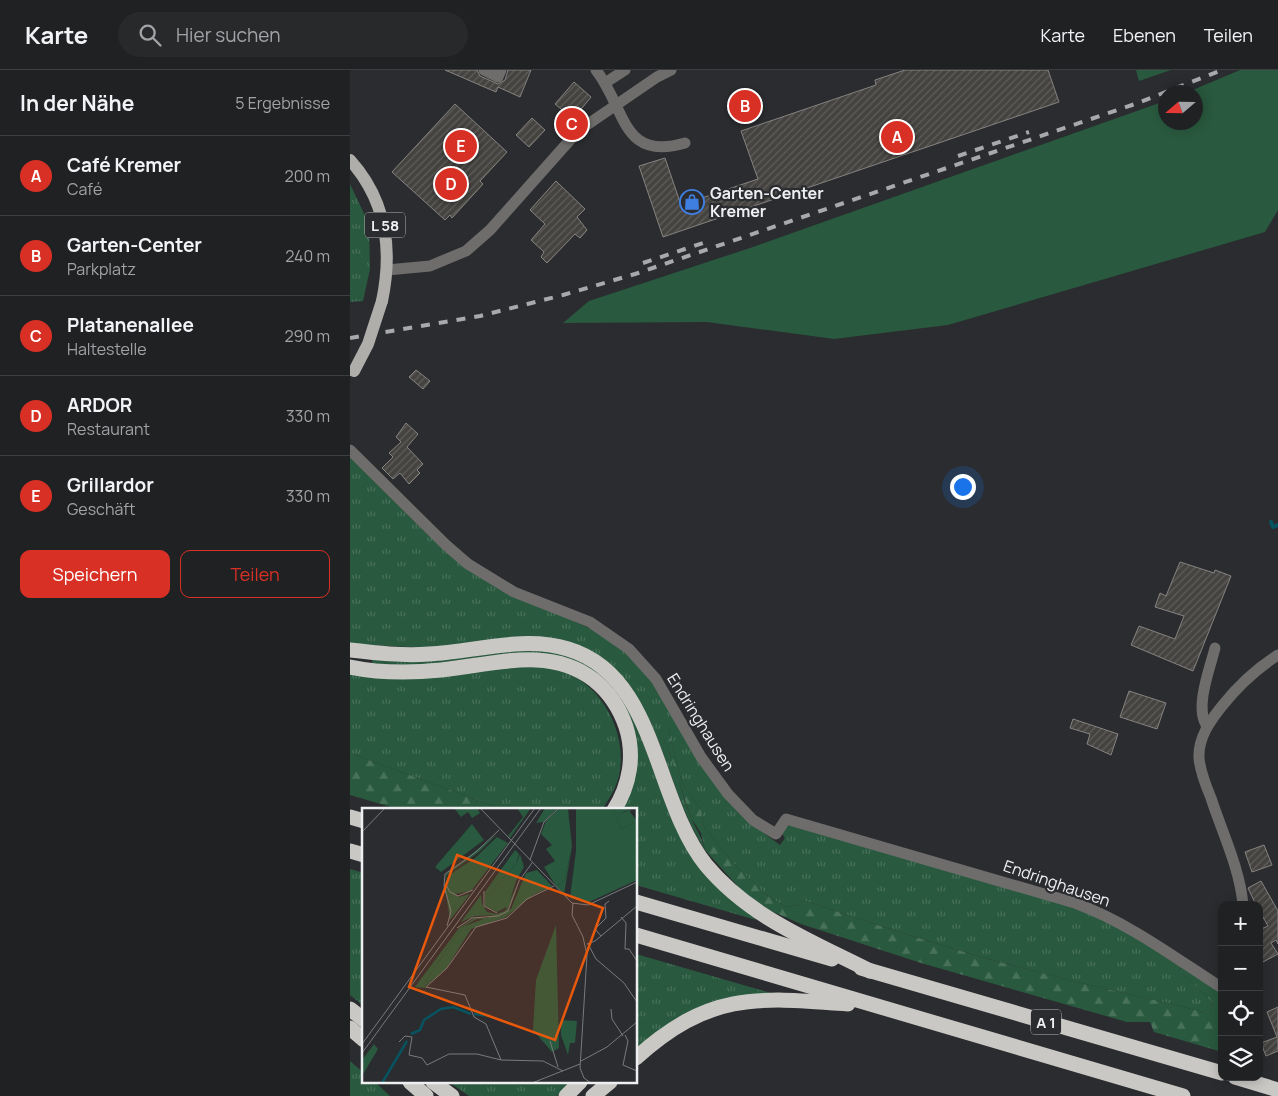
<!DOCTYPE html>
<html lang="de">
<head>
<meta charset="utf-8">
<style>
  :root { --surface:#202123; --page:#28292b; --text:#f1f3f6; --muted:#a2a3a6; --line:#3d3e41; --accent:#d93025 }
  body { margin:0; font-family:Manrope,sans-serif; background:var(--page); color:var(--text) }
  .controls { position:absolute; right:15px; bottom:15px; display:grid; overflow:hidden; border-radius:10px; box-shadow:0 2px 12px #0003 }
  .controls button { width:45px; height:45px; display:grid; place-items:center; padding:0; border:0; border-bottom:1px solid var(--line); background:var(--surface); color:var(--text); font:25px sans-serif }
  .compass { position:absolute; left:808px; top:15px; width:45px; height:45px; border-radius:50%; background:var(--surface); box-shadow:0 2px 12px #0003; rotate:250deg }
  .you { position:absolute; left:612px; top:416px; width:18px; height:18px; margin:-12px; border:4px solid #fff; border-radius:50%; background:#1a73e8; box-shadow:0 0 0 8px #1a73e833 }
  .badge { display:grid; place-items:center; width:32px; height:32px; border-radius:50%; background:var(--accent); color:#fff; font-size:16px; font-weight:700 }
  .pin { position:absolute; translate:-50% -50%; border:2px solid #fff; box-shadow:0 1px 5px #0006 }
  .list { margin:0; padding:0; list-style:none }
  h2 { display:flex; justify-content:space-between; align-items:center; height:65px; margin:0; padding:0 20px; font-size:21px }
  h2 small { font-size:16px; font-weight:400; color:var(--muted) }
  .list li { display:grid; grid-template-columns:32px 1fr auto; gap:15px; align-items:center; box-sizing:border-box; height:80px; padding:0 20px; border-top:1px solid var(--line) }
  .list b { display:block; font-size:19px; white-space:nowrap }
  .list p { margin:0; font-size:16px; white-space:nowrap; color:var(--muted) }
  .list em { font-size:16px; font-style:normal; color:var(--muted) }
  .actions { display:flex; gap:10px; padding:15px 20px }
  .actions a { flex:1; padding:11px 0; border:1px solid var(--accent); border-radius:10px; text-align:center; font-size:18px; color:var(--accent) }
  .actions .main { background:var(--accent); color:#fff }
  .icon { flex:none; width:28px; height:28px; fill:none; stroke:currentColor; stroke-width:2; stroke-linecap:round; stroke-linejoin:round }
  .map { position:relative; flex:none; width:928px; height:1026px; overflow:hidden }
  header { display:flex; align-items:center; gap:30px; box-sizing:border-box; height:70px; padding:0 25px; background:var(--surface); border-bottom:1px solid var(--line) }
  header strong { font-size:24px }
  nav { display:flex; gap:28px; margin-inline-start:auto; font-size:18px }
  .search { width:350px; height:45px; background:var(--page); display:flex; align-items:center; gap:12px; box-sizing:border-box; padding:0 18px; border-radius:28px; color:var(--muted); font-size:19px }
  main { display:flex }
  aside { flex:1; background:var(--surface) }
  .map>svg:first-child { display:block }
</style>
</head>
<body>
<header>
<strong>Karte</strong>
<div class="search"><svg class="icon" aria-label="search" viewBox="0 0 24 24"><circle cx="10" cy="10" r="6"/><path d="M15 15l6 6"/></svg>Hier suchen</div>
<nav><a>Karte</a><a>Ebenen</a><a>Teilen</a></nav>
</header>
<main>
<aside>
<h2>In der Nähe<small>5 Ergebnisse</small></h2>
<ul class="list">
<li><span class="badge">A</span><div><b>Café Kremer</b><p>Café</p></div><em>200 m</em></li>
<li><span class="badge">B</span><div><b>Garten-Center</b><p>Parkplatz</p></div><em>240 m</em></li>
<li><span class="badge">C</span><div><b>Platanenallee</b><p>Haltestelle</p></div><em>290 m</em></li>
<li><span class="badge">D</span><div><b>ARDOR</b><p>Restaurant</p></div><em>330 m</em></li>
<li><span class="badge">E</span><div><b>Grillardor</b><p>Geschäft</p></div><em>330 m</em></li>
</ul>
<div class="actions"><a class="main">Speichern</a><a>Teilen</a></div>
</aside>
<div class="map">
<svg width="928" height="1026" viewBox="0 0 928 1026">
  <defs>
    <pattern id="grass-tufts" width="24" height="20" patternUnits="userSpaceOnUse" patternTransform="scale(1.25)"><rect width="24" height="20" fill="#29593e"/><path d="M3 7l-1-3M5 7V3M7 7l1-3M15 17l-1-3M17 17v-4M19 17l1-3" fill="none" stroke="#48715a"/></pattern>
    <pattern id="forest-firs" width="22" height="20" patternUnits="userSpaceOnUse" patternTransform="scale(1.25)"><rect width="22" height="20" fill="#29593e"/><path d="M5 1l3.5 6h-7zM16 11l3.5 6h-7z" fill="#48715a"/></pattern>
    <pattern id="building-hatch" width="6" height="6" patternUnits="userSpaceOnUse" patternTransform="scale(1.25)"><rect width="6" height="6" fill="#454340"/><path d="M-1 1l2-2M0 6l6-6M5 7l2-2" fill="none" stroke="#605e5c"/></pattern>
  </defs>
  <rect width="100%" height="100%" fill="#2a2c2f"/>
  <g fill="url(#grass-tufts)">
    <polygon points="0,114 19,154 20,199 13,231 0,232"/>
    <path d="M 0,386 L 78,465 L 212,546 L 246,561 L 275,582 L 299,608 L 395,749 L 430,775 L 435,768 L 432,764 L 436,756 L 444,755 L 735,839 L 834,895 L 829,900 L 863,933 L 860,944 C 811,930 761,921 712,908 C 625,887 538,859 453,830 L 449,835 L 436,837 L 414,823 L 386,796 L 354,757 L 351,740 L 332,713 L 318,658 L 314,670 C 326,694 331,722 341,748 C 347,761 351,765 355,780 C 308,708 314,611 223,574 L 78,578 L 0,574 Z"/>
    <polygon points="169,580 207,582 241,595 262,613 283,645 317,736 406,850 286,815 286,740 270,740 286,678 230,595 22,595 22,588"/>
    <path d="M 177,595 C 189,597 203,597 215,602 C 254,617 278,666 269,706 C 266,718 259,729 252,740 L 154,740 L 0,683 L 0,602 Z"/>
    <polygon points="0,799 14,803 14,936 0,925"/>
    <polygon points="286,884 421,923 410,924 286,982"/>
    <polygon points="0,991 14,1003 14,1012 25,1012 40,1026 0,1026"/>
    <polygon points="99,1012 224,1012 207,1026 119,1026"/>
  </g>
  <g fill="url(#forest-firs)">
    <path d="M 314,657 L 318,658 L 332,713 L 351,740 L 354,757 L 386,796 L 414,823 L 436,837 L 449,835 L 453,830 C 538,859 624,887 712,908 C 761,921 811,930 860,944 L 863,933 L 829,900 L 834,895 L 872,923 L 872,982 L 804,962 L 800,952 L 777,952 L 571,893 L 451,854 L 419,840 L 393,822 L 355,780 L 351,763 L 341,748 L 320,684 L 314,670 Z"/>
    <polygon points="0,683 154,740 51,740 0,725"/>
  </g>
  <g fill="#29593e">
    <polygon points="786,0 821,0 789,11"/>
    <polygon points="890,0 928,0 928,140 915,162 598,255 484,269 357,252 213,253 239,231 403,177 815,31 816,52 846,52 846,22 838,22"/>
  </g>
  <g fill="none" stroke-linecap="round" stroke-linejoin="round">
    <polyline stroke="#07535f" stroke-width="4" points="921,452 923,457 928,455"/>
  </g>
  <g fill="url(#building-hatch)" stroke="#868380">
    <polygon points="95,0 127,0 130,6 148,14 155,10 158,0 181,0 170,27 148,17 146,22"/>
    <polygon points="555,0 698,0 709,32 313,167 289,96 315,88 331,135 408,109 391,61 526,15 525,10"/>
    <polygon points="224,12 241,27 223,49 205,34"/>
    <polygon points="105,34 157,82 130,111 133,114 102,148 100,145 95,150 42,102"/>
    <polygon points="182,48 195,60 179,77 166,65"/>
    <polygon points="206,111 235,139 227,147 237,160 230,168 225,164 197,193 191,187 194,182 181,170 195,154 180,140"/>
    <polygon points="66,300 80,311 73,319 59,307"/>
    <polygon points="56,353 68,364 57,377 73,394 67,400 70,403 59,414 50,403 43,409 32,398 43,387 39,383 51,372 46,367"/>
    <polygon points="830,492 864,503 865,500 881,506 843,601 781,575 789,556 825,569 834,546 805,537 810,523 816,526"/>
    <polygon points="779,621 816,633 807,659 770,647"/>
    <polygon points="723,649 768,664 761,685 737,674 740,664 720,658"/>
    <polygon points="914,775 922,795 902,802 895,782"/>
    <polygon points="911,811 928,841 928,874 926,870 921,873 928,884 913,892 909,885 909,860 918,856 909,840 909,835 906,835 898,818"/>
    <polygon points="928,937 928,981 916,986 911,973 927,967 917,942"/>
  </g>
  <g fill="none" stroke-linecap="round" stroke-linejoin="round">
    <g stroke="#6e6d6c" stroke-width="11">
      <polyline points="134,0 148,7 151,0"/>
      <path d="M 246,0 C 276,38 271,92 335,73"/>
      <polyline points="255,13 275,0"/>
      <polyline points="37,200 80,196 116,181 140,160 228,61 307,7 321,0"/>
      <path d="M 0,380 L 96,475 L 118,494 L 164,522 L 240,552 L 279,579 L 306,609 L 351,687 L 378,724 L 403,750 L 426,764 L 436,749 L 725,833 C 779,853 824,887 872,918"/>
      <path d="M 857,656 C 844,639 860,598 865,578"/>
      <path d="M 893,835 C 890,799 872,762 861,728 C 856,716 850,701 849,688 C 848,668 860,651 872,636 C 888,616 906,599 928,585"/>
    </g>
    <path stroke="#b0aeab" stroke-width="12" d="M 0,90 C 36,130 43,179 32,231"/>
    <g stroke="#cac8c4" stroke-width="15">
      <path d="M 0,580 C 26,583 53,586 79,584 C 125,582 173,565 218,579 C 308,606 303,729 356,795 C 399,847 461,871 520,901"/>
      <path d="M 0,597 C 29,603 61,603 91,600 C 142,595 199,575 244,610 C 259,622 270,639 276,657 C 285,685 280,715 264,740"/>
      <polyline points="0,747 14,751"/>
      <polyline points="0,781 14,785"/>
      <polyline points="286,832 482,889"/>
      <polyline points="286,865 833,1026"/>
      <polyline points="511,898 872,1003"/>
      <polyline points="0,939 14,950"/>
      <polyline points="0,958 14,970"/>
      <path d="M 286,988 C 359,922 407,927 498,934"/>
      <polyline points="885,1007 928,1020"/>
      <polyline points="60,1012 76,1026"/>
      <polyline points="83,1012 102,1026"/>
      <polyline points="216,1026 230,1012"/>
      <polyline points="243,1026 260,1012"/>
    </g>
    <g stroke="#a7a9ab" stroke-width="4" stroke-dasharray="9 9" stroke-linecap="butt">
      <polyline points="608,86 679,62"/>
      <polyline points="293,193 359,171"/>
      <polyline points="0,268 130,246 213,225 285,204 785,34 872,0"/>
    </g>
    <polyline stroke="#b0aeab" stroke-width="12" points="4,301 18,274 32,231"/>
  </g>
  <defs>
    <symbol id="shop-ring" viewBox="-11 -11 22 22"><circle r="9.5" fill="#2a2c2f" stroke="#3f7fe0" stroke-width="1.5"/><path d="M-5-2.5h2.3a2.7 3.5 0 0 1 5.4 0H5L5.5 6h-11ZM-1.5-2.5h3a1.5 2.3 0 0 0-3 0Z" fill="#3f7fe0"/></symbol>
  </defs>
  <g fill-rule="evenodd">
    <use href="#shop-ring" x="328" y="118" width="28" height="28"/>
  </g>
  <g text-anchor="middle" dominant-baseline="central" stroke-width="4.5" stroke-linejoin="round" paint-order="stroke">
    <g fill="#2a2c2f" stroke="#b3b4b7" stroke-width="1">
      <rect x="15" y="142.5" width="40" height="25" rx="4"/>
      <rect x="681" y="939.5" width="30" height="25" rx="4"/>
    </g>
    <g font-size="15" font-weight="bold" fill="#eeeff1">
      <text x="35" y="155">L 58</text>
      <text x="696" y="952">A 1</text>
    </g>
    <g font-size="16" font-weight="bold" fill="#eeeff1" stroke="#2a2c2f" text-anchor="start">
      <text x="360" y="123">Garten-Center<tspan x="360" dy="18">Kremer</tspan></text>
    </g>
    <g font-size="16" fill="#eeeff1" stroke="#2a2c2f">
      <text transform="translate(351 652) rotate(58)">Endringhausen</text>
      <text transform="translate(707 813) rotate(19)">Endringhausen</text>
    </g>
  </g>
  <g transform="translate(12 738)">
    <rect width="275" height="275" fill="#2a2c2f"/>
    <path d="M 92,0 L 115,0 L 118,5 L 110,10 L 106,4 L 99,9 ZM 198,0 L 206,0 L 209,42 L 203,72 L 194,78 L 182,59 L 193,53 L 184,41 L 190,37 L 179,26 L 184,13 ZM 214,0 L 269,0 L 258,6 L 249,1 L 260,21 L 275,13 L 275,72 L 225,95 L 208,90 L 214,43 ZM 110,16 L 122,32 L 79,64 L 73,59 ZM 136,25 L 117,44 L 85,67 L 83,77 L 97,89 L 108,86 L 88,112 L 83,80 L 84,66 ZM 135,29 L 146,35 L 109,83 L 92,86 L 85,79 L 87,67 L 113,50 ZM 158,46 L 162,59 L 154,73 L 146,98 L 135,104 L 123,98 L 123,84 L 126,87 L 154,56 ZM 175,62 L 190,78 L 171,87 L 144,109 L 109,121 L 84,161 L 71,172 L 63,174 L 100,119 L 149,101 L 164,65 ZM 157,73 L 149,96 L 144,104 L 135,107 L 113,108 L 99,114 L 119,87 L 120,96 L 125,104 L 134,106 L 143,103 Z" fill="#29593e"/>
    <path d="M 155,0 L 169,0 L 148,30 L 146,28 L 161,9 ZM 183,0 L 196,0 L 182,14 L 174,15 ZM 206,0 L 210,38 L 202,86 L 194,78 L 203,72 L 208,48 ZM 248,0 L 258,6 L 269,1 L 268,4 L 275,13 L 260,21 ZM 153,42 L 157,46 L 154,56 L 126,87 L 123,84 ZM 105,62 L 114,66 L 108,75 L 103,80 L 91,75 ZM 112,110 L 130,110 L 132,111 L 115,111 L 100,119 L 63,174 L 71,172 L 63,178 L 65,180 L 53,179 L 97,120 ZM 12,236 L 16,241 L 0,268 L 0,252 Z" fill="#29593e"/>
    <path d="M 194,117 L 197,240 L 190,244 L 171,222 L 174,172 ZM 199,212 L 215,213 L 213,235 L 208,235 L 206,247 L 199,227 Z" fill="#29593e"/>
    <path fill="none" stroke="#07535f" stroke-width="2.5" d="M 112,206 L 129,208M 49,226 L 58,222 L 62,212 L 79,201 L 91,199 L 109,206M 20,275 L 45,233"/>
    <path fill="none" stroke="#787a7d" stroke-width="1" d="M 118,0 L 210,95 L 226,97 L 275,74M 0,24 L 23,0M 168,52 L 182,14 L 197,0M 84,77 L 88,84 L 96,88 L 111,82M 122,83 L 122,98 L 135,105M 211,95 L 210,107 L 221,129 L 225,147 L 218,260 L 222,270 L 229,275M 259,109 L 264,115 L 263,141 L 267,141 L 275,153M 85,118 L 89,103 L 82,78 L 83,66 L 114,44 L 137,22M 95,120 L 110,110 L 136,108 L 146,103 L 157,73 L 170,55M 239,128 L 233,121 L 244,110 L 243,96 L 247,93M 225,136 L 233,133 L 275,98M 226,136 L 234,151 L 262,175 L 275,194M 249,201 L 250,211 L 261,228M 263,227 L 266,233 L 261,257 L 275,263M 188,233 L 196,259M 37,234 L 43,228 L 50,229 L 47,247 L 60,250 L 65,257 L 87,246 L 115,246 L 139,252 L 181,253 L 201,263M 0,236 L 173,0M 0,245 L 179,0M 139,252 L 124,216 L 112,209 L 103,187 L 64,179 L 85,160 L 114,119 L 145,110 L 165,91 L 192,78M 219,253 L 245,239 L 275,214M 170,275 L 218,256"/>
    <path fill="#e8590c" fill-opacity="0.15" stroke="#e8590c" stroke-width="2.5" d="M 95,47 L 241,100 L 193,232 L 47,179 Z"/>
    <rect width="275" height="275" fill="none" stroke="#eeeff1" stroke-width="2.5"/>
  </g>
</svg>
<div class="controls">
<button>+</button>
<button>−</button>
<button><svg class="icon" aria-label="locate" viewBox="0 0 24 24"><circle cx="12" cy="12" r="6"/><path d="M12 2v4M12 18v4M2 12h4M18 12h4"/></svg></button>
<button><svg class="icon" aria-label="layers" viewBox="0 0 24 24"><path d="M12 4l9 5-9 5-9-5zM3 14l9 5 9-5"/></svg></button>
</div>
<svg class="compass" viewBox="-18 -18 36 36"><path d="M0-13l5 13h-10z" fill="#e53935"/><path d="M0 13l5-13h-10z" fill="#a2a3a6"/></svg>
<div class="you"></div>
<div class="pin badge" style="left:547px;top:67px">A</div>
<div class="pin badge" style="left:395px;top:36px">B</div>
<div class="pin badge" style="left:222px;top:54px">C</div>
<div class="pin badge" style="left:101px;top:114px">D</div>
<div class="pin badge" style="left:111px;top:76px">E</div>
</div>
</main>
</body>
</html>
